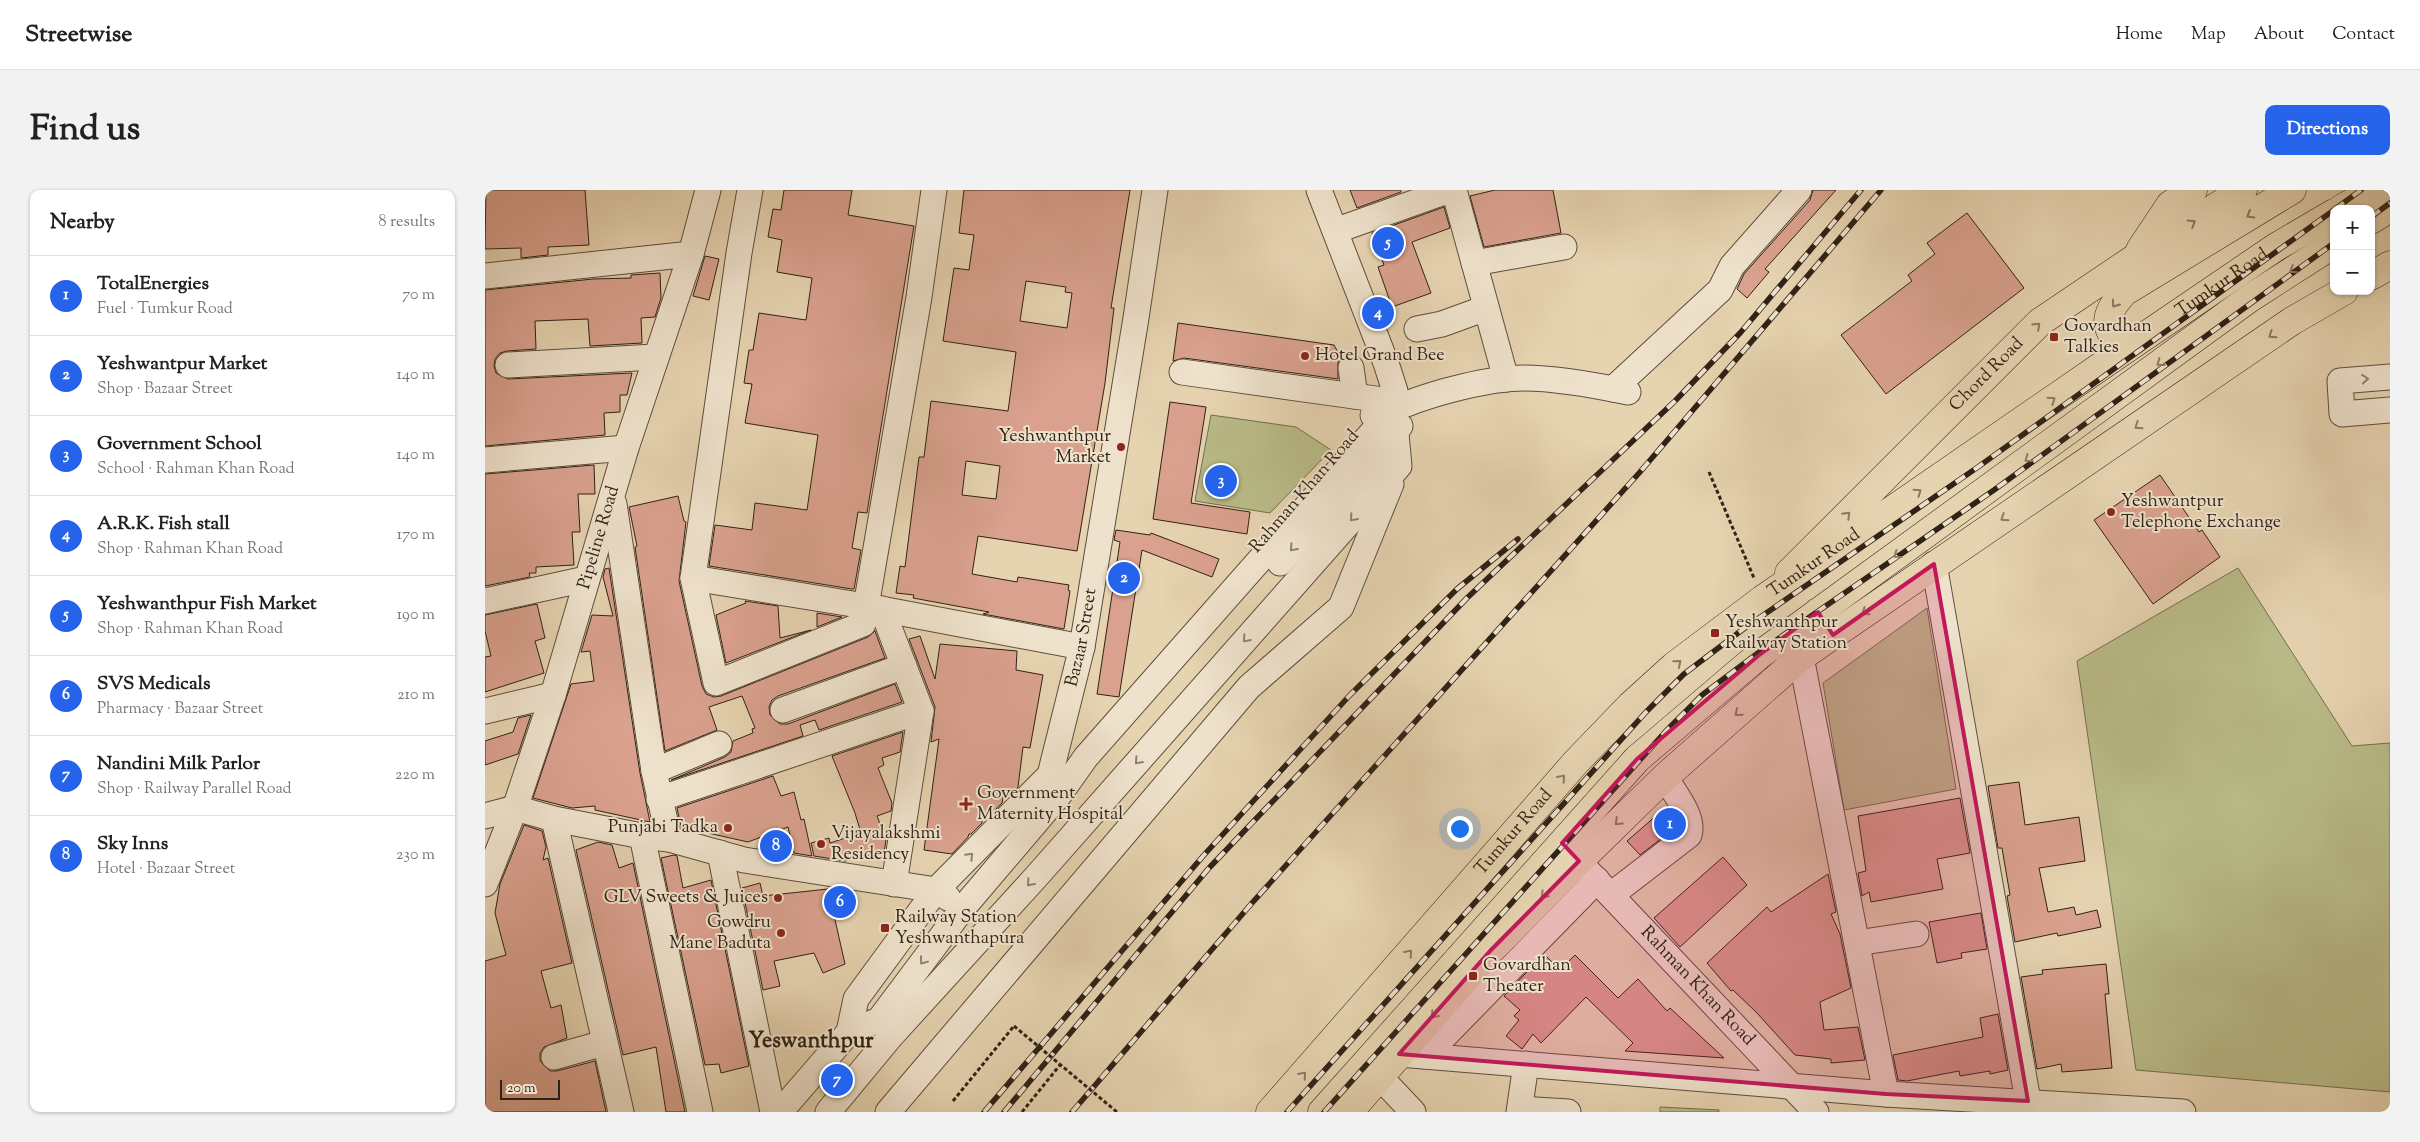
<!DOCTYPE html>
<html lang="en">
<head>
<meta charset="utf-8">
<style>
  :root { --surface:#fff; --page:#f2f2f2; --text:#222; --muted:#767676; --line:#e0e0e0; --accent:#2563eb }
  body { margin:0; font-family:"Sorts Mill Goudy",serif; background:var(--page); color:var(--text) }
  .controls { position:absolute; right:15px; top:15px; display:grid; overflow:hidden; border-radius:10px; box-shadow:0 1px 4px #0004 }
  .controls button { width:45px; height:45px; display:grid; place-items:center; padding:0; border:0; border-bottom:1px solid var(--line); background:var(--surface); color:var(--text); font:25px sans-serif }
  .scale { position:absolute; left:15px; bottom:12px; width:60px; box-sizing:border-box; padding-left:5px; border:2px solid #2f2216; border-top:0; font-size:14px; line-height:18px; white-space:nowrap; color:#2f2216; -webkit-text-stroke:4px #efe2cc; paint-order:stroke }
  .you { position:absolute; left:974px; top:638px; width:18px; height:18px; margin:-12px; border:4px solid #fff; border-radius:50%; background:#1a73e8; box-shadow:0 0 0 8px #1a73e833 }
  .badge { display:grid; place-items:center; width:32px; height:32px; border-radius:50%; background:var(--accent); color:#fff; font-size:16px; font-weight:700 }
  .pin { position:absolute; translate:-50% -50%; border:2px solid #fff; box-shadow:0 1px 5px #0006 }
  .list { margin:0; padding:0; list-style:none }
  h2 { display:flex; justify-content:space-between; align-items:center; height:65px; margin:0; padding:0 20px; font-size:21px }
  h2 small { font-size:16px; font-weight:400; color:var(--muted) }
  .list li { display:grid; grid-template-columns:32px 1fr auto; gap:15px; align-items:center; box-sizing:border-box; height:80px; padding:0 20px; border-top:1px solid var(--line) }
  .list b { display:block; font-size:19px; white-space:nowrap }
  .list p { margin:0; font-size:16px; white-space:nowrap; color:var(--muted) }
  .list em { font-size:16px; font-style:normal; color:var(--muted) }
  .map { position:relative; flex:none; width:1905px; height:922px; overflow:hidden; border-radius:10px }
  header { display:flex; align-items:center; gap:30px; box-sizing:border-box; height:70px; padding:0 25px; background:var(--surface); border-bottom:1px solid var(--line) }
  header strong { font-size:24px }
  nav { display:flex; gap:28px; margin-inline-start:auto; font-size:18px }
  .intro { display:flex; align-items:center; justify-content:space-between; box-sizing:border-box; height:120px; padding:0 30px }
  h1 { margin:0; font-size:35px }
  .button { padding:12px 22px; border-radius:10px; background:var(--accent); color:#fff; font-size:18px; font-weight:700 }
  main { display:flex; gap:30px; padding:0 30px }
  aside { flex:1; background:var(--surface); border-radius:10px; box-shadow:0 1px 4px #0004 }
  .map>svg:first-child { display:block }
</style>
</head>
<body>
<header>
<strong>Streetwise</strong>
<nav><a>Home</a><a>Map</a><a>About</a><a>Contact</a></nav>
</header>
<div class="intro"><h1>Find us</h1><a class="button">Directions</a></div>
<main>
<aside>
<h2>Nearby<small>8 results</small></h2>
<ul class="list">
<li><span class="badge">1</span><div><b>TotalEnergies</b><p>Fuel · Tumkur Road</p></div><em>70 m</em></li>
<li><span class="badge">2</span><div><b>Yeshwantpur Market</b><p>Shop · Bazaar Street</p></div><em>140 m</em></li>
<li><span class="badge">3</span><div><b>Government School</b><p>School · Rahman Khan Road</p></div><em>140 m</em></li>
<li><span class="badge">4</span><div><b>A.R.K. Fish stall</b><p>Shop · Rahman Khan Road</p></div><em>170 m</em></li>
<li><span class="badge">5</span><div><b>Yeshwanthpur Fish Market</b><p>Shop · Rahman Khan Road</p></div><em>190 m</em></li>
<li><span class="badge">6</span><div><b>SVS Medicals</b><p>Pharmacy · Bazaar Street</p></div><em>210 m</em></li>
<li><span class="badge">7</span><div><b>Nandini Milk Parlor</b><p>Shop · Railway Parallel Road</p></div><em>220 m</em></li>
<li><span class="badge">8</span><div><b>Sky Inns</b><p>Hotel · Bazaar Street</p></div><em>230 m</em></li>
</ul>
</aside>
<div class="map">
<svg width="1905" height="922" viewBox="0 0 1905 922">
  <rect width="100%" height="100%" fill="#e6d3b0"/>
  <filter id="stains"><feTurbulence type="fractalNoise" baseFrequency=".004" numOctaves="4"/><feColorMatrix values="0 0 0 0 .2 0 0 0 0 .09 0 0 0 0 .02 0 0 0 .5 -.17"/></filter>
  <radialGradient id="worn" r=".72"><stop offset=".6" stop-color="#630" stop-opacity="0"/><stop offset="1" stop-color="#630" stop-opacity=".3"/></radialGradient>
  <g fill="#b9bb88" stroke="#746e4f">
    <polygon points="726,225 811,237 846,260 785,323 710,311"/>
    <polygon points="1753,378 1867,556 1905,553 1905,902 1651,880 1592,471"/>
    <polygon points="1442,418 1471,599 1359,620 1338,493"/>
    <polygon points="1175,917 1234,920 1234,922 1175,922"/>
  </g>
  <g fill="#daa18e" stroke="#2f2216" fill-rule="evenodd">
    <polygon points="1,0 100,0 104,55 63,57 63,65 36,68 36,58 0,59"/>
    <polygon points="299,0 367,0 363,25 429,36 382,323 373,322 367,358 376,360 369,399 367,399 224,376 230,335 267,340 270,313 322,320 333,245 260,233 267,194 259,193 264,160 268,160 274,123 321,130 327,88 292,82 297,50 283,47 288,19 296,20"/>
    <path d="M 479,0 L 645,0 L 626,118 L 629,118 L 620,193 L 592,361 L 493,346 L 487,384 L 532,392 L 533,387 L 584,395 L 583,400 L 585,401 L 579,439 L 498,424 L 504,422 L 428,408 L 429,405 L 411,403 L 415,376 L 420,377 L 434,267 L 439,267 L 446,211 L 523,221 L 524,214 L 531,162 L 458,151 L 469,78 L 484,80 L 489,45 L 474,43 ZM 541,91 L 581,97 L 580,102 L 587,103 L 582,138 L 535,131 ZM 481,271 L 515,276 L 511,309 L 477,305 Z"/>
    <polygon points="865,0 915,0 916,2 872,18"/>
    <polygon points="1010,0 1068,0 1076,43 999,57 985,6"/>
    <polygon points="1328,0 1351,0 1280,79 1284,82 1262,108 1252,99 1259,84 1325,10"/>
    <polygon points="959,17 965,38 927,52 946,103 907,117 893,77 899,75 887,43"/>
    <polygon points="1482,23 1539,98 1401,204 1356,145 1427,91 1423,85 1450,64 1442,53"/>
    <polygon points="220,66 234,69 224,110 208,106"/>
    <polygon points="175,83 176,108 170,127 156,128 157,153 105,156 103,129 50,131 51,159 22,161 15,163 10,169 9,176 11,183 23,189 147,183 142,205 135,205 135,222 119,223 120,245 0,256 0,100 108,89 146,88 146,85"/>
    <polygon points="693,133 849,155 856,168 853,173 853,189 699,168 688,171"/>
    <polygon points="685,212 721,217 706,313 765,322 762,344 668,329"/>
    <polygon points="109,275 110,304 93,304 95,342 87,342 89,375 51,377 51,383 44,383 45,387 0,396 0,284"/>
    <polygon points="1675,285 1714,342 1717,340 1735,367 1668,414 1609,330"/>
    <polygon points="193,306 199,331 201,332 194,391 217,496 221,504 229,507 236,506 383,447 390,441 400,468 293,506 287,510 284,517 285,525 295,534 303,534 410,494 417,512 334,540 330,530 315,535 318,546 186,590 240,567 246,562 248,551 268,543 267,539 270,538 257,506 224,517 232,540 180,561 150,357 152,356 144,317"/>
    <polygon points="631,340 665,345 666,343 734,369 727,387 657,360 634,507 612,504 635,352 629,350"/>
    <polygon points="124,378 155,583 165,632 110,620 110,616 87,618 48,608 86,494 109,491 105,461 96,462 107,425 128,426 118,387 120,379"/>
    <polygon points="260,411 293,416 295,448 326,440 241,473 231,425 261,413"/>
    <polygon points="52,414 60,448 50,451 59,483 0,502 0,467 6,466 0,441 0,425"/>
    <polygon points="332,423 357,427 332,437"/>
    <polygon points="435,446 450,489 455,454 532,461 531,480 558,485 545,558 538,557 533,597 527,603 519,602 517,613 504,626 498,625 497,633 486,644 484,644 483,647 467,664 439,660 454,549 446,552 450,517 424,449"/>
    <polygon points="46,525 33,564 0,575 0,551 28,542 33,528"/>
    <polygon points="418,542 415,562 397,568 399,575 393,578 407,613 406,621 392,626 401,650 399,663 384,669 383,665 360,671 329,666 326,653 344,648 345,653 376,643 370,623 347,566"/>
    <polygon points="288,586 296,606 309,602 316,630 319,629 327,666 309,663 303,637 263,652 196,637 192,618"/>
    <polygon points="1534,592 1540,635 1594,627 1600,671 1554,678 1563,722 1589,717 1591,725 1612,720 1616,737 1573,746 1572,743 1530,752 1522,706 1525,705 1517,658 1513,658 1503,596"/>
    <polygon points="1475,608 1485,663 1452,669 1458,699 1386,712 1384,702 1377,706 1373,683 1381,681 1373,626"/>
    <polygon points="1172,625 1186,641 1155,665 1142,651"/>
    <polygon points="39,635 57,641 61,657 58,670 63,668 87,773 56,781 66,818 76,815 82,848 59,857 55,863 55,871 65,881 72,881 110,871 121,922 0,922 0,771 21,765 10,723 15,694"/>
    <polygon points="113,652 127,655 134,678 148,673 200,922 181,922 171,857 138,865 91,660"/>
    <polygon points="189,665 192,666 198,698 226,690 264,876 236,883 234,874 220,875 176,668"/>
    <polygon points="1238,667 1262,695 1195,757 1169,728"/>
    <polygon points="1343,684 1351,722 1346,724 1355,744 1366,798 1335,812 1339,840 1373,837 1380,870 1346,873 1346,869 1310,865 1272,823 1248,800 1246,801 1222,773 1282,717 1286,722"/>
    <polygon points="275,693 278,706 343,699 360,774 338,783 329,763 289,771 295,796 278,800 257,698"/>
    <polygon points="1496,723 1502,759 1476,763 1477,768 1452,773 1444,732"/>
    <polygon points="1059,764 1075,780 1090,765 1133,808 1153,789 1182,821 1185,818 1239,868 1140,861 1148,853 1101,807 1056,853 1048,844 1037,859 1021,846 1034,830 1029,826 1035,820 1019,806"/>
    <polygon points="1621,774 1624,804 1620,804 1627,878 1577,882 1576,874 1552,879 1536,787 1558,784 1557,780"/>
    <polygon points="1513,824 1523,880 1505,884 1505,881 1475,886 1474,881 1422,891 1413,890 1408,865 1498,847 1495,828"/>
  </g>
  <g fill="none" stroke-linecap="round" stroke-linejoin="round">
    <defs>
      <g id="minor">
        <polyline points="265,0 254,63 208,388 231,493 378,434 434,107 449,0"/>
        <polyline points="969,0 1021,189"/>
        <polyline points="861,37 965,0"/>
        <polyline points="989,73 1079,57"/>
        <polyline points="0,86 206,64"/>
        <polyline points="932,139 957,134 1001,118"/>
        <polyline points="23,175 170,167"/>
        <polyline points="866,178 870,206"/>
        <polyline points="697,182 898,210"/>
        <polyline points="1905,187 1855,191 1857,224 1905,220"/>
        <polyline points="1128,199 1235,100 1247,76 1314,0"/>
        <path d="M 919,215 C 951,202 1005,188 1039,188 C 1069,188 1114,196 1143,202"/>
        <polyline points="0,270 141,258"/>
        <polyline points="129,314 169,581 184,649"/>
        <polyline points="795,373 898,260 915,236"/>
        <polyline points="1449,374 1543,911"/>
        <polyline points="208,388 380,416 597,457"/>
        <polyline points="0,411 101,389"/>
        <polyline points="397,419 436,521 409,694"/>
        <polyline points="1316,467 1401,904"/>
        <polyline points="298,520 419,476"/>
        <polyline points="0,521 68,505"/>
        <polyline points="169,581 234,554"/>
        <polyline points="174,609 436,521"/>
        <polyline points="0,626 30,618 69,629 157,646 184,649 259,670 451,700 463,708"/>
        <polyline points="69,629 136,922"/>
        <polyline points="157,646 215,922"/>
        <path id="s1" d="M 1080,657 L 1331,922"/>
        <polyline points="235,663 288,922"/>
        <path id="s2" d="M 0,694 L 30,618 L 68,505 L 141,258 L 206,64 L 223,0"/>
        <path d="M 1126,705 L 1204,645 C 1210,627 1189,603 1180,587"/>
        <polyline points="1372,753 1431,744"/>
        <path id="s3" d="M 364,842 L 371,809 L 451,700 L 565,585 L 597,457 L 651,128 L 670,0"/>
        <polyline points="914,864 1401,904 1698,922"/>
        <polyline points="940,866 1112,690"/>
        <polyline points="69,867 119,853"/>
        <polyline points="895,887 928,922"/>
        <polyline points="1036,919 1083,922"/>
        <polyline points="295,922 364,842 394,830 478,718 574,605 601,567 907,220 910,201 901,173 834,0"/>
        <polyline points="343,922 406,846 551,687 914,276 911,244 888,225"/>
        <polyline points="403,922 764,497 856,417 906,294"/>
        <polyline points="1034,922 1041,874"/>
      </g>
      <g id="major">
        <polyline points="1655,60 1685,15 1708,0"/>
        <polyline points="1886,86 1905,75"/>
        <path id="s4" d="M 1304,383 L 1555,132 L 1650,68 L 1758,0"/>
        <polyline points="864,922 1005,761 1094,671 1180,587 1316,467 1807,131 1859,101"/>
      </g>
      <g id="highway">
        <polyline points="1856,19 1889,0"/>
        <polyline points="1886,30 1905,18"/>
        <path d="M 1641,159 C 1616,139 1619,124 1639,102 L 1807,0"/>
        <polyline points="1333,422 1348,445"/>
        <path id="s5" d="M 785,922 L 1091,572 L 1146,515 L 1189,476 L 1278,409 L 1641,159 L 1791,57 L 1849,23"/>
        <polyline points="837,922 1152,569 1273,466 1765,108 1849,54"/>
      </g>
    </defs>
    <use href="#minor" stroke="#5d4e3c" stroke-width="27"/>
    <use href="#major" stroke="#2f2216" stroke-width="29"/>
    <use href="#highway" stroke="#2f2216" stroke-width="29"/>
    <g stroke="#2f2216" stroke-width="3" stroke-dasharray="4 2.5" stroke-linecap="butt">
      <polyline points="1224,282 1269,388"/>
      <polyline points="468,911 529,836"/>
      <polyline points="537,922 575,875"/>
    </g>
    <use href="#minor" stroke="#efe2cc" stroke-width="25"/>
    <use href="#major" stroke="#e6d3b0" stroke-width="28"/>
    <use href="#highway" stroke="#e6d3b0" stroke-width="28"/>
    <defs>
      <g id="rail">
        <polyline points="1850,19 1876,0"/>
        <polyline points="1886,27 1905,13"/>
        <polyline points="499,922 719,665 865,505 972,399 1033,349"/>
        <polyline points="519,922 724,678 982,408 1190,211 1256,142 1376,0"/>
        <polyline points="587,922 767,713 1155,282 1396,0"/>
        <polyline points="802,922 1161,522 1199,484 1261,437 1493,277 1849,20"/>
        <polyline points="839,922 1181,541 1217,505 1277,460 1509,300 1849,53"/>
      </g>
    </defs>
    <use href="#rail" stroke="#2f2216" stroke-width="5.5"/>
    <use href="#rail" stroke="#efe2cc" stroke-width="4" stroke-dasharray="11" stroke-linecap="butt"/>
    <polyline stroke="#2f2216" stroke-width="3" stroke-dasharray="4 2.5" stroke-linecap="butt" points="529,836 632,922"/>
  </g>
  <defs><path id="oneway-chevron" d="M-2-3.5L2.5 0L-2 3.5" fill="none" stroke-width="1.6" stroke-linecap="round" stroke-linejoin="round" transform="scale(1.25)"/></defs>
  <g stroke="#8a7a63">
    <use href="#oneway-chevron" transform="translate(1765 25) rotate(149)"/>
    <use href="#oneway-chevron" transform="translate(1707 33) rotate(-32)"/>
    <use href="#oneway-chevron" transform="translate(1808 80) rotate(147)"/>
    <use href="#oneway-chevron" transform="translate(1630 114) rotate(125)"/>
    <use href="#oneway-chevron" transform="translate(1552 136) rotate(-43)"/>
    <use href="#oneway-chevron" transform="translate(1787 145) rotate(146)"/>
    <use href="#oneway-chevron" transform="translate(1675 173) rotate(144)"/>
    <use href="#oneway-chevron" transform="translate(1567 210) rotate(-35)"/>
    <use href="#oneway-chevron" transform="translate(1653 236) rotate(146)"/>
    <use href="#oneway-chevron" transform="translate(1543 269) rotate(144)"/>
    <use href="#oneway-chevron" transform="translate(1433 302) rotate(-35)"/>
    <use href="#oneway-chevron" transform="translate(1362 325) rotate(-45)"/>
    <use href="#oneway-chevron" transform="translate(1519 328) rotate(146)"/>
    <use href="#oneway-chevron" transform="translate(1412 365) rotate(144)"/>
    <use href="#oneway-chevron" transform="translate(1380 422) rotate(145)"/>
    <use href="#oneway-chevron" transform="translate(1193 473) rotate(-40)"/>
    <use href="#oneway-chevron" transform="translate(1253 523) rotate(139)"/>
    <use href="#oneway-chevron" transform="translate(1077 588) rotate(-49)"/>
    <use href="#oneway-chevron" transform="translate(1133 632) rotate(136)"/>
    <use href="#oneway-chevron" transform="translate(1059 705) rotate(134)"/>
    <use href="#oneway-chevron" transform="translate(924 763) rotate(-49)"/>
    <use href="#oneway-chevron" transform="translate(949 825) rotate(131)"/>
    <use href="#oneway-chevron" transform="translate(818 885) rotate(-49)"/>
  </g>
  <g stroke="#8f8271">
    <use href="#oneway-chevron" transform="translate(1880 189) rotate(-5)"/>
    <use href="#oneway-chevron" transform="translate(868 328) rotate(131)"/>
    <use href="#oneway-chevron" transform="translate(808 358) rotate(132)"/>
    <use href="#oneway-chevron" transform="translate(761 449) rotate(131)"/>
    <use href="#oneway-chevron" transform="translate(653 571) rotate(132)"/>
    <use href="#oneway-chevron" transform="translate(485 666) rotate(-46)"/>
    <use href="#oneway-chevron" transform="translate(545 693) rotate(132)"/>
    <use href="#oneway-chevron" transform="translate(438 771) rotate(127)"/>
  </g>
  <path fill="#c2185b" fill-opacity="0.2" stroke="#c2185b" stroke-width="4" stroke-linejoin="round" d="M 1449,374 L 1543,911 L 1401,904 L 914,864 L 1005,761 L 1094,671 L 1077,653 L 1152,569 L 1273,466 L 1333,422 L 1348,445 Z"/>
  <g fill="#8f2418" stroke="#efe2cc" stroke-width="2">
    <rect x="1564" y="142" width="10" height="10" rx="2.5"/>
    <circle cx="820" cy="166" r="5"/>
    <circle cx="636" cy="257" r="5"/>
    <circle cx="1626" cy="322" r="5"/>
    <rect x="1225" y="438" width="10" height="10" rx="2.5"/>
    <path d="M478.5 606.5h5v5h5v5h-5v5h-5v-5h-5v-5h5z"/>
    <circle cx="243" cy="638" r="5"/>
    <circle cx="336" cy="654" r="5"/>
    <circle cx="293" cy="708" r="5"/>
    <rect x="395" y="733" width="10" height="10" rx="2.5"/>
    <circle cx="296" cy="743" r="5"/>
    <rect x="983" y="781" width="10" height="10" rx="2.5"/>
  </g>
  <g text-anchor="middle" dominant-baseline="central" stroke-width="4" stroke-linejoin="round" paint-order="stroke">
    <g font-size="18" fill="#2f2216" stroke="#efe2cc">
      <text stroke="none"><textPath href="#s5" startOffset="1271">Tumkur Road</textPath></text>
      <text stroke="none"><textPath href="#s4" startOffset="280">Chord Road</textPath></text>
      <text transform="translate(820 302) rotate(-49)">Rahman Khan Road</text>
      <text stroke="none"><textPath href="#s2" startOffset="365">Pipeline Road</textPath></text>
      <text stroke="none"><textPath href="#s5" startOffset="776">Tumkur Road</textPath></text>
      <text stroke="none"><textPath href="#s3" startOffset="472">Bazaar Street</textPath></text>
      <text stroke="none"><textPath href="#s5" startOffset="371">Tumkur Road</textPath></text>
      <text stroke="none"><textPath href="#s1" startOffset="192">Rahman Khan Road</textPath></text>
    </g>
    <g font-size="18" fill="#2f2216" stroke="#efe2cc" text-anchor="start">
      <text x="1579" y="137">Govardhan<tspan x="1579" dy="21">Talkies</tspan></text>
      <text x="830" y="166">Hotel Grand Bee</text>
      <text x="626" y="247" text-anchor="end">Yeshwanthpur<tspan x="626" dy="21">Market</tspan></text>
      <text x="1636" y="312">Yeshwantpur<tspan x="1636" dy="21">Telephone Exchange</tspan></text>
      <text x="1240" y="433">Yeshwanthpur<tspan x="1240" dy="21">Railway Station</tspan></text>
      <text x="492" y="604">Government<tspan x="492" dy="21">Maternity Hospital</tspan></text>
      <text x="233" y="638" text-anchor="end">Punjabi Tadka</text>
      <text x="346" y="644">Vijayalakshmi<tspan x="346" dy="21">Residency</tspan></text>
      <text x="283" y="708" text-anchor="end">GLV Sweets &amp; Juices</text>
      <text x="410" y="728">Railway Station<tspan x="410" dy="21">Yeshwanthapura</tspan></text>
      <text x="286" y="733" text-anchor="end">Gowdru<tspan x="286" dy="21">Mane Baduta</tspan></text>
      <text x="998" y="776">Govardhan<tspan x="998" dy="21">Theater</tspan></text>
    </g>
    <g font-size="22" font-weight="bold" fill="#2f2216" stroke="#efe2cc">
      <text x="326" y="852">Yeswanthpur</text>
    </g>
  </g>
  <rect width="100%" height="100%" filter="url(#stains)"/>
  <rect width="100%" height="100%" fill="url(#worn)"/>
</svg>
<div class="controls">
<button>+</button>
<button>−</button>
</div>
<div class="scale">20 m</div>
<div class="you"></div>
<div class="pin badge" style="left:1185px;top:634px">1</div>
<div class="pin badge" style="left:639px;top:388px">2</div>
<div class="pin badge" style="left:736px;top:291px">3</div>
<div class="pin badge" style="left:893px;top:123px">4</div>
<div class="pin badge" style="left:903px;top:53px">5</div>
<div class="pin badge" style="left:355px;top:712px">6</div>
<div class="pin badge" style="left:352px;top:890px">7</div>
<div class="pin badge" style="left:291px;top:656px">8</div>
</div>
</main>
</body>
</html>
